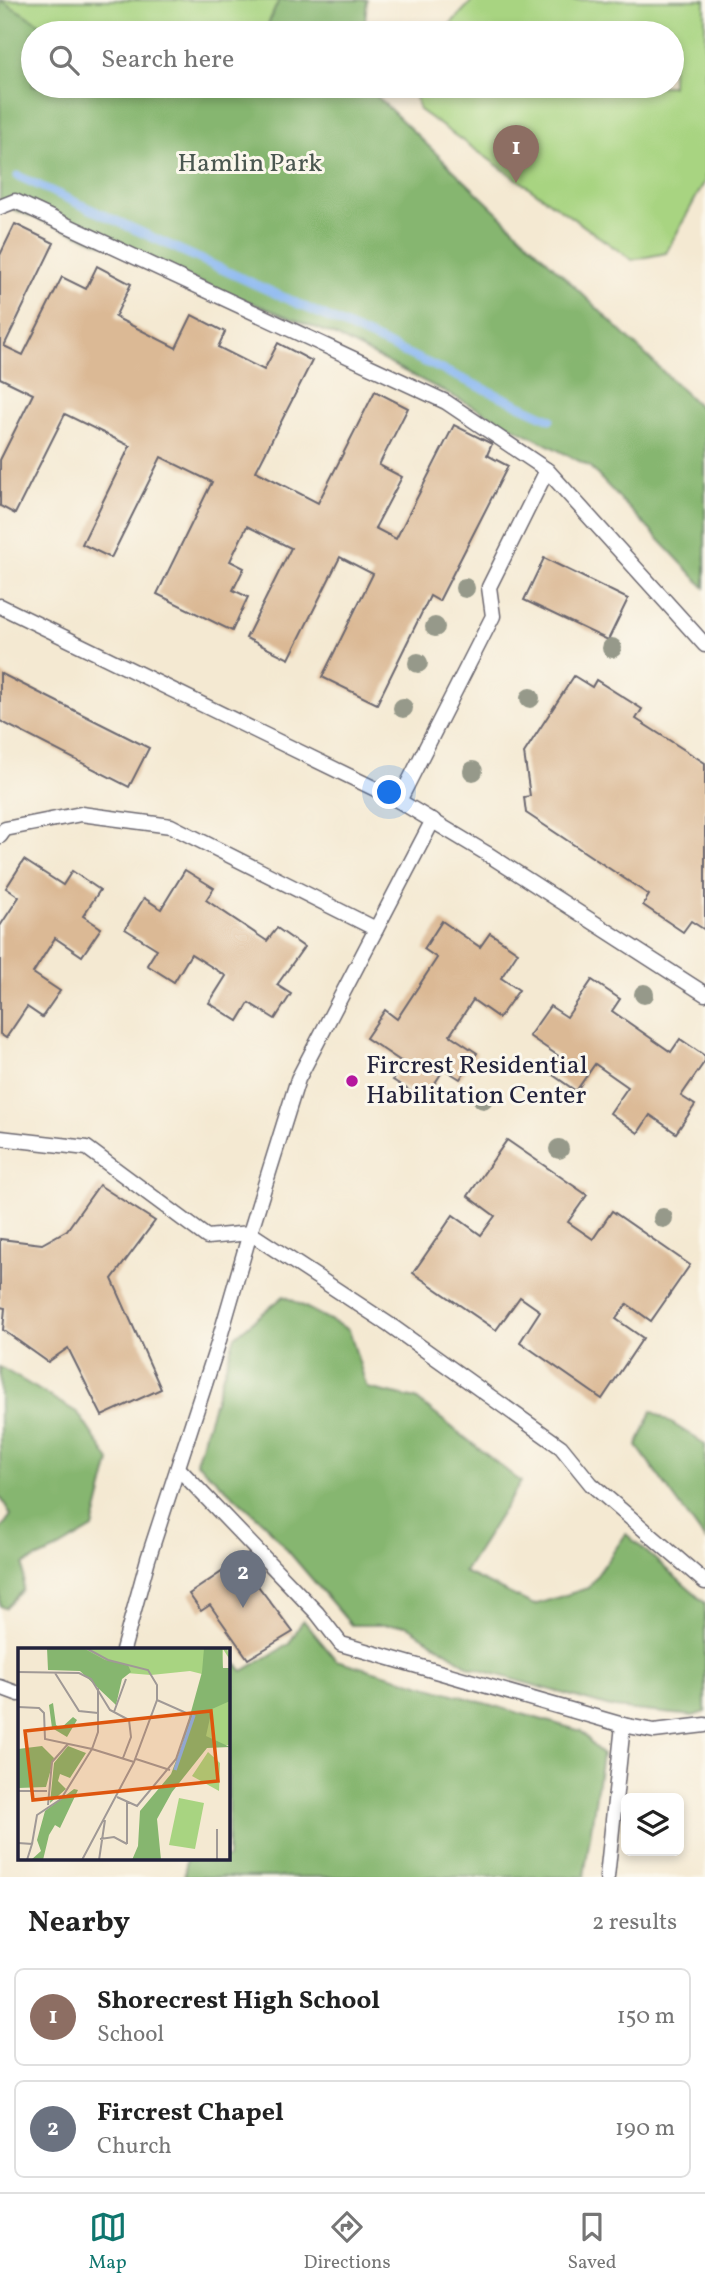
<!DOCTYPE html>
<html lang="en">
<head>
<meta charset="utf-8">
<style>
  :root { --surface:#fff; --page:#f2f2f2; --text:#222; --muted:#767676; --line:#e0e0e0; --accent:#0f766e }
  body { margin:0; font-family:Vollkorn,serif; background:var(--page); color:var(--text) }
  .controls { position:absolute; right:21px; bottom:21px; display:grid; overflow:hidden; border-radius:10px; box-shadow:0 4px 10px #0003 }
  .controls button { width:63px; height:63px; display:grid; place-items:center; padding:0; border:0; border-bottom:2px solid var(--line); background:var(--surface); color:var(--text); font:35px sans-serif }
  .you { position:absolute; left:390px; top:793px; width:24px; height:24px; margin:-18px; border:5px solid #fff; border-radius:50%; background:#1a73e8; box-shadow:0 0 0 10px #1a73e833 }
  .badge { display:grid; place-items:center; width:46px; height:46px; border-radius:50%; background:var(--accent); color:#fff; font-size:23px; font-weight:700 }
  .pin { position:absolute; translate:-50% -58px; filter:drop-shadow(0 2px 4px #0008) }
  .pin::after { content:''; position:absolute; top:37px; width:24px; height:21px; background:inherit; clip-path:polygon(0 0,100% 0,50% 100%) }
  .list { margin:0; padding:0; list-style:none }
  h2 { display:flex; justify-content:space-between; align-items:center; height:91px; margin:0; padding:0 28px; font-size:30px }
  h2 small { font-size:23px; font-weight:400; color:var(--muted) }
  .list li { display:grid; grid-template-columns:46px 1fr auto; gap:21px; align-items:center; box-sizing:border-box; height:98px; margin:0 14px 14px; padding:0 14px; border:2px solid var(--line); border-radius:10px }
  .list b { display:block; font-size:26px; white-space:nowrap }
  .list p { margin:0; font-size:23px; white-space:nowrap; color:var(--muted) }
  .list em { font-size:23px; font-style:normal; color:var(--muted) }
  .icon { flex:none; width:38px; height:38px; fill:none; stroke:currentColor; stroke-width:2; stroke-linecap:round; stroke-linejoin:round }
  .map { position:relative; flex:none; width:705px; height:1877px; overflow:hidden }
  .search { position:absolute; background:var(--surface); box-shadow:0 4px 10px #0003; left:21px; right:21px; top:21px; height:77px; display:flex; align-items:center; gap:18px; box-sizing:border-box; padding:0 24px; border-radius:38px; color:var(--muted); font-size:26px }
  .sheet { height:315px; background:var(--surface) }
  nav { display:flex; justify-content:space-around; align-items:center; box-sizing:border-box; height:98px; border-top:2px solid var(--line); background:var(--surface); font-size:19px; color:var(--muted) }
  nav a { display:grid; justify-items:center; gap:4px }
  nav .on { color:var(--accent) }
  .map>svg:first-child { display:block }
</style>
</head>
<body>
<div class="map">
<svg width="705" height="1877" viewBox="0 0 705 1877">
  <rect width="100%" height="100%" fill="#fbf7ec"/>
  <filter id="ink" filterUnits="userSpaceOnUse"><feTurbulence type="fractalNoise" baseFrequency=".0143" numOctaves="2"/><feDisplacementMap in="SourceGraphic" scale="14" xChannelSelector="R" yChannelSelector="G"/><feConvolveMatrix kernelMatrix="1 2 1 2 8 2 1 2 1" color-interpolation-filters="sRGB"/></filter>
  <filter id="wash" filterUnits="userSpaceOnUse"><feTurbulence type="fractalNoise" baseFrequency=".00686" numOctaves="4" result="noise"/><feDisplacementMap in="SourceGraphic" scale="28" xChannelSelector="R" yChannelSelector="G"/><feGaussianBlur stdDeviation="1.57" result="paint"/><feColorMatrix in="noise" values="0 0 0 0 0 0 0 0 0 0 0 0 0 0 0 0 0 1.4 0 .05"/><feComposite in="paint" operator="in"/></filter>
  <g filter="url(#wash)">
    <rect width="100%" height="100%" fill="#f4e9d2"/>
    <g fill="#a8d481" stroke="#657b5e" stroke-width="2">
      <polygon points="0,0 347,0 343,33 33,33 33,86 0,134"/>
      <polygon points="473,0 705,0 705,181 666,253 632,260 419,110 413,86 672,86 672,33 442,33"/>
    </g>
    <g fill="#86b66f" stroke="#546c55" stroke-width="2">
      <polygon points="0,0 56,33 33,33 33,86 366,86 705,412 705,588 589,466 334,335 0,204"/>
      <polygon points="279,0 367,0 364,33 264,33"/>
      <polygon points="284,1296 349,1330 367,1388 416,1399 521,1482 464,1572 534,1605 588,1588 626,1534 705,1603 705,1712 693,1716 614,1708 470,1667 406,1625 351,1625 265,1524 196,1462 235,1336"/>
      <polygon points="0,1367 78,1413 110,1461 93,1528 54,1551 24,1564 23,1590 5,1608 0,1606 0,1530 11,1515 0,1496"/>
      <polygon points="652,1411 705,1444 705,1540 637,1446"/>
      <polygon points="303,1620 336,1660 581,1731 602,1755 584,1877 184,1877 187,1858 228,1858 228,1656 243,1671 289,1644"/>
    </g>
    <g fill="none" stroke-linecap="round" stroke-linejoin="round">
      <polyline stroke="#86b5f1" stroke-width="9" points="18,176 550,419"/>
    </g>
    <g id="blocks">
      <g fill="#dbb995">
        <polygon points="15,224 54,243 4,346 23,355 62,277 86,289 97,266 131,284 115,317 176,348 192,315 225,332 218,347 264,370 278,343 312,361 256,471 318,503 375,391 408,408 379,465 402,477 375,528 396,539 454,425 492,444 487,455 508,466 439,601 430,596 377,704 322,677 373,574 340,557 289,659 246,638 291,548 247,526 230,561 244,568 233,590 248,597 232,631 157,594 212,482 161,457 111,558 82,544 130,446 65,414 15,514 0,506 0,460 33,394 0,378 0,255"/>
        <polygon points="544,558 628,599 608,640 524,600"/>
        <polygon points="0,673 149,748 129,787 0,721"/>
        <polygon points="574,676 592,687 596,680 642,709 636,719 705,763 705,930 691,921 683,932 643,905 649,895 526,813 524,797 530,796 524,753"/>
        <polygon points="24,860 63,885 72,871 100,890 83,916 101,928 82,956 55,938 33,973 60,991 42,1017 27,1007 6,1038 0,1034 0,926 19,897 6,888"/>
        <polygon points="185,870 214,888 206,900 267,941 277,928 304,947 277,985 291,994 275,1019 249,1003 238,1021 209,1003 226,976 191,954 174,982 147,965 157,949 125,929 144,898 161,909"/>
        <polygon points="442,921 480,947 490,933 518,952 501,978 519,990 499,1018 473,1000 450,1035 477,1053 460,1079 444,1069 424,1100 393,1080 405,1064 366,1038 385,1010 397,1019 437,958 424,949"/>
        <polygon points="592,980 620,999 612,1011 671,1052 680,1039 705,1056 705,1061 681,1096 695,1105 676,1133 650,1115 638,1133 610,1113 628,1087 595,1064 576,1091 550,1073 560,1057 529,1036 550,1006 567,1017"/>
        <polygon points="507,1140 587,1195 568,1222 593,1239 612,1211 690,1265 651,1321 627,1304 616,1319 643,1338 602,1399 520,1342 540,1311 520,1297 496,1330 413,1273 453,1215 481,1235 495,1216 468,1196"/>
        <polygon points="99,1185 155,1221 112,1279 161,1389 102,1416 68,1348 48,1362 3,1330 5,1308 0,1307 0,1239 42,1244 67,1230"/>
        <polygon points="250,1553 259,1566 249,1574 293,1632 248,1659 210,1605 201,1611 189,1594"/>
      </g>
    </g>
  </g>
  <g filter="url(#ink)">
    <use href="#blocks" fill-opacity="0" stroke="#6c6870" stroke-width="2"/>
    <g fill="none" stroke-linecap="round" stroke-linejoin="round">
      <defs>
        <g id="lane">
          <polyline points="0,207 15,201 446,402 547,470 705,645"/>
          <polyline points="0,606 396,799 486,853 705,994"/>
          <polyline points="399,801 493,616 489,587 547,470"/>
          <polyline points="0,836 5,829 81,814 171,826 376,929"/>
          <polyline points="0,1138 87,1148 207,1237 250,1233 298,1079 433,820"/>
          <polyline points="178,1468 317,1613 341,1644 623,1725 654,1731 705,1725"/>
          <polyline points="123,1650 148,1559 217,1347 250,1233 390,1325 561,1447 591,1484 705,1582"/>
          <polyline points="0,1687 19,1694"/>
          <polyline points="607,1877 623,1725"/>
        </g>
      </defs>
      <use href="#lane" stroke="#6c6870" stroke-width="17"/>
      <use href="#lane" stroke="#fff" stroke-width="14"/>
    </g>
    <g fill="#96998a">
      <circle cx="465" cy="588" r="10"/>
      <circle cx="435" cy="627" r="10"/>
      <circle cx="612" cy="648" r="10"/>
      <circle cx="418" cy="663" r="10"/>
      <circle cx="530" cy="698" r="10"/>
      <circle cx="403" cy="708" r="10"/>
      <circle cx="473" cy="771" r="10"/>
      <circle cx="644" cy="994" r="10"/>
      <circle cx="483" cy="1099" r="10"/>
      <circle cx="559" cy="1149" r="10"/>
      <circle cx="663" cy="1218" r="10"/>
    </g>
  </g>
  <circle fill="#b5179e" stroke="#fbf7ec" stroke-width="2.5" cx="352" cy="1081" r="7"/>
  <g text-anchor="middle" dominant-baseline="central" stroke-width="6" stroke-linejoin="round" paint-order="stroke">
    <g font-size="26" fill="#4a5750" stroke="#fbf7ec">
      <text x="250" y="164">Hamlin Park</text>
    </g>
    <g font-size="26" fill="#22223b" stroke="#fbf7ec" text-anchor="start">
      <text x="366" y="1066">Fircrest Residential<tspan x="366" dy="30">Habilitation Center</tspan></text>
    </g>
  </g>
  <g transform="translate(18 1648)">
    <rect width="212" height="212" fill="#f4e9d2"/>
    <path d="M 35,0 L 209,0 L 212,12 L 205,1 L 204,20 L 212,20 L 212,97 L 168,97 L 192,28 L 172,23 L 133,27 L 35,19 ZM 190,104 L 202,115 L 201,143 L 174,128 ZM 161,150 L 186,155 L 177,201 L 151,197 Z" fill="#a8d481"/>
    <path d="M 29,0 L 65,0 L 87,12 L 110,17 L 113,24 L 104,31 L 98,57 L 62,23 L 30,22 ZM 186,0 L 204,0 L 205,20 L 212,20 L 212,53 L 194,61 L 188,88 L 212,99 L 189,100 L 154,144 L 139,171 L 143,212 L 114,212 L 120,198 L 122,163 L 153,126 L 163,100 L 184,24 ZM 35,55 L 38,77 L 43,80 L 55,69 L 59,72 L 49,89 L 34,80 L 31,57 ZM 24,98 L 36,110 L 28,139 L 0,140 L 0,101 ZM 50,98 L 68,105 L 52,130 L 42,126 L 40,133 L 48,141 L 32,155 L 36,115 ZM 56,141 L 60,142 L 42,180 L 37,177 L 31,187 L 25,212 L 13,212 L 23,203 L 19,192 L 27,163 Z" fill="#86b66f"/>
    <path fill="none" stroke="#86b5f1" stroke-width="3.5" d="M 157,122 L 176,67"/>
    <path fill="none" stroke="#a09996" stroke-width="2" d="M 0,24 L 61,25 L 73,31 L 92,62 L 111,72 L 113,89 L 105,110M 37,25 L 61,63 L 80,65M 80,40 L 80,84 L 74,101 L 116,114M 0,59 L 21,60 L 26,65 L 27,91 L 74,101 L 43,151 L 19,167 L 14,196M 96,64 L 108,31M 118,111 L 152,122M 0,143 L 29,143M 99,149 L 119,158 L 158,111 L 173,67 L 139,52M 109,154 L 109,196M 30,157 L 34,114 L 50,96M 199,181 L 199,212M 82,191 L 96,189 L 109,196M 0,195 L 14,196 L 9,212M 64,212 L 116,114 L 139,52 L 139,37 L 130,22 L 90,12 L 68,0M 81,212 L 87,172"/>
    <path fill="#de560e" fill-opacity="0.15" stroke="#de560e" stroke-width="3.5" d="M 193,63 L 200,133 L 15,152 L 7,83 Z"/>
    <rect width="212" height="212" fill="none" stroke="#22223b" stroke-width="3.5"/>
  </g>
</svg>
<div class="controls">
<button><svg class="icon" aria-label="layers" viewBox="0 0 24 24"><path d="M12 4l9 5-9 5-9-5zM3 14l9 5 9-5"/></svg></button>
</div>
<div class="you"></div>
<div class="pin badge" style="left:516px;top:183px;background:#8d6e63">1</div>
<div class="pin badge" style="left:243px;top:1608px;background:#6b7280">2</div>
<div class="search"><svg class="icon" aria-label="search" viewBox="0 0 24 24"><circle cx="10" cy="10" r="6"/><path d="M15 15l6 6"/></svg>Search here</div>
</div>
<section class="sheet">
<h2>Nearby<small>2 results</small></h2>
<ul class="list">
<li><span class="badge" style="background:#8d6e63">1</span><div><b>Shorecrest High School</b><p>School</p></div><em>150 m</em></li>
<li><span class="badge" style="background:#6b7280">2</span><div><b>Fircrest Chapel</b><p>Church</p></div><em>190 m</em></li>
</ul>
</section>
<nav>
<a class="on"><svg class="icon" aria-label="map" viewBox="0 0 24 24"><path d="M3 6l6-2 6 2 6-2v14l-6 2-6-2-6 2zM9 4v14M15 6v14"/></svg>Map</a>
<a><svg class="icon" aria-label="directions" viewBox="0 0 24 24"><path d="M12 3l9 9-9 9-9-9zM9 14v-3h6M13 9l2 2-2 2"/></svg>Directions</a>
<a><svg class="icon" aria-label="saved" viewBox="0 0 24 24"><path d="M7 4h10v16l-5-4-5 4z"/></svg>Saved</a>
</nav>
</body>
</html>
